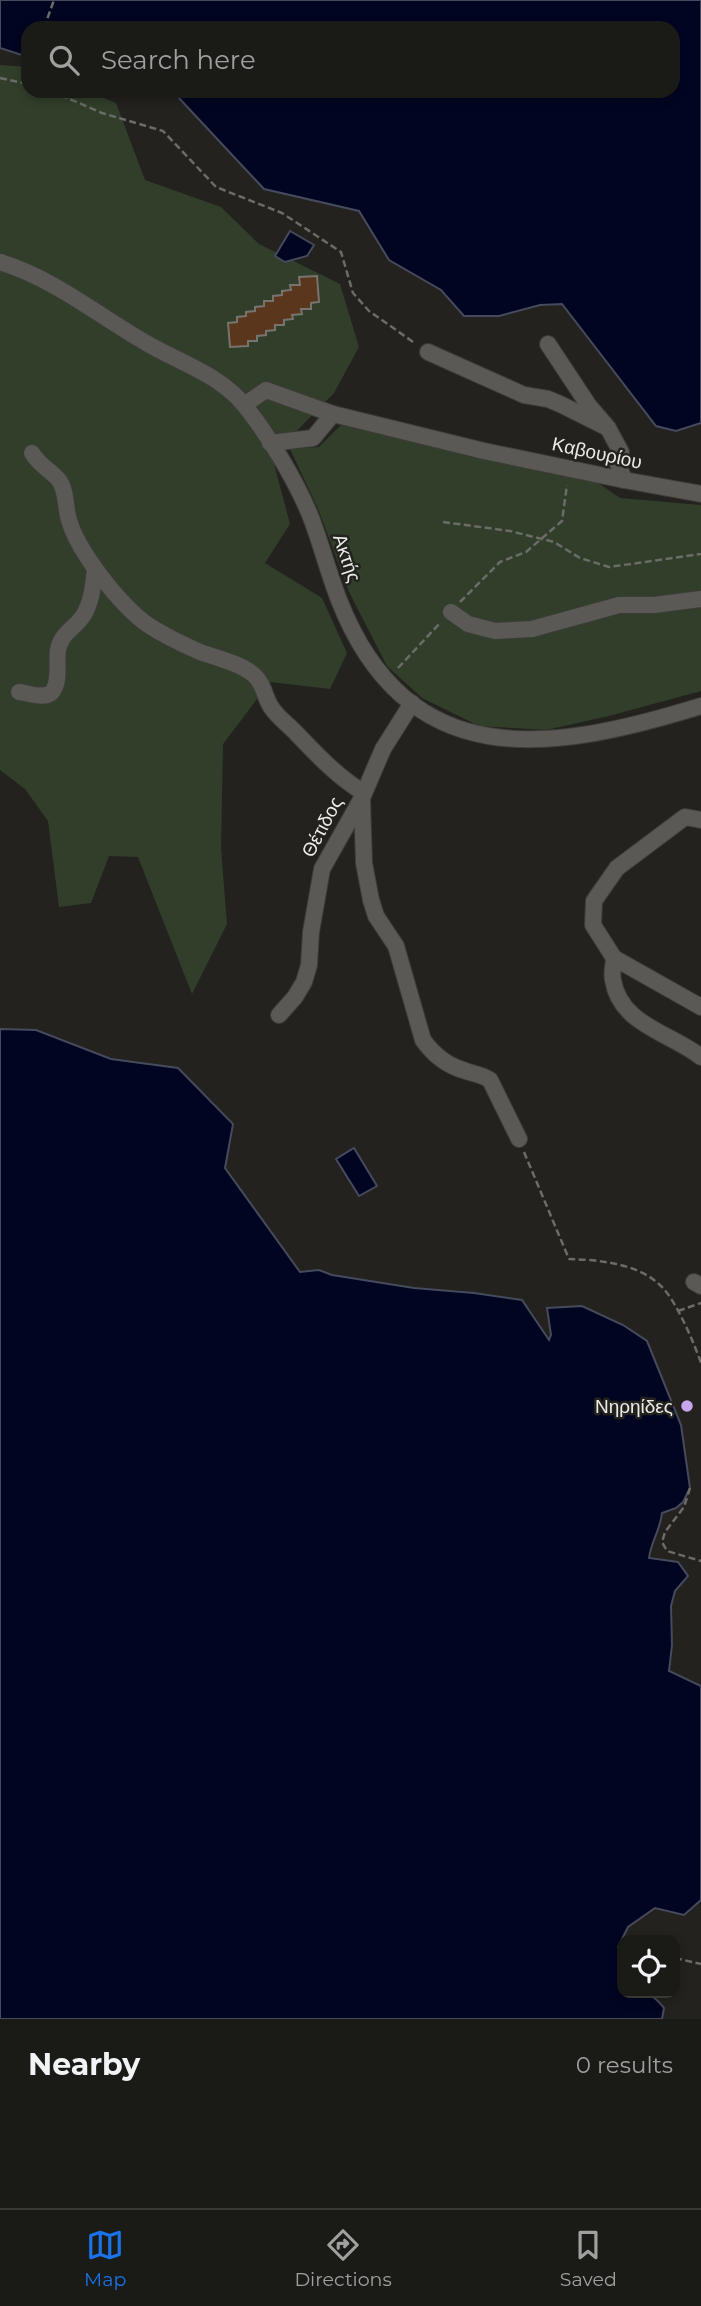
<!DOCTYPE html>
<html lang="en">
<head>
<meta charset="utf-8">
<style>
  :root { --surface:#1a1a16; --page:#272723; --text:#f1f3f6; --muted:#9fa1a1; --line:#383835; --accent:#1a73e8 }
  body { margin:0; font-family:Montserrat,sans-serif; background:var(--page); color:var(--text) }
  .controls { position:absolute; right:21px; bottom:21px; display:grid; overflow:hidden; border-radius:14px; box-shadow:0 4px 10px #0003 }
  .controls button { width:63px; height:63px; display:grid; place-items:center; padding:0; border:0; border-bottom:2px solid var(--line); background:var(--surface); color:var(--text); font:35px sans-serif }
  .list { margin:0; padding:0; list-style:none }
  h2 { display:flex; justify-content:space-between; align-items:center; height:91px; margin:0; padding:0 28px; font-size:30px }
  h2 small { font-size:23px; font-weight:400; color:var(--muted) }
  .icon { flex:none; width:38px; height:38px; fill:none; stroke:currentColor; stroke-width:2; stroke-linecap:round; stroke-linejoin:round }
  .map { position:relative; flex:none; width:701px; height:2019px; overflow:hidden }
  .search { position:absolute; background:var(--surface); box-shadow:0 4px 10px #0003; left:21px; right:21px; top:21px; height:77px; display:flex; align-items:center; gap:18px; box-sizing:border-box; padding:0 24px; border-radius:21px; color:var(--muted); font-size:26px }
  .sheet { height:189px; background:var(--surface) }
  nav { display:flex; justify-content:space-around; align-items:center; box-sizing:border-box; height:98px; border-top:2px solid var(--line); background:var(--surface); font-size:19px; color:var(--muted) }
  nav a { display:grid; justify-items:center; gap:4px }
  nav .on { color:var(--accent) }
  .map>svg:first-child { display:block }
</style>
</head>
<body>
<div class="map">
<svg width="701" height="2019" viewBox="0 0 701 2019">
  <rect width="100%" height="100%" fill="#23221e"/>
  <g fill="#313f2a">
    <polygon points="0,65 28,67 28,91 87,91 116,103 145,180 221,207 259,244 340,284 359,347 334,393 272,456 290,524 265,563 322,598 347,653 330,689 270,682 223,744 221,848 227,924 192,994 138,857 109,856 91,903 59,907 48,821 25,789 0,770"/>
    <polygon points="341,425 598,483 620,498 701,505 701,691 609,716 546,730 479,726 422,698 387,666 349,592 319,511 290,449 319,447"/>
  </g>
  <g fill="#000521" stroke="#464a5d" stroke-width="2">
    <polygon points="0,0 701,0 701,423 676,431 656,426 562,304 540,305 499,316 464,316 441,290 389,260 359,211 264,189 177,96 159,91 673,91 673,28 28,28 28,57 0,48"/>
    <polygon points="290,231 314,245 307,256 285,262 275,256"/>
    <path d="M 0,1029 L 36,1030 L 111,1059 L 178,1068 L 233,1124 L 225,1168 L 300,1272 L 319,1270 L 332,1275 L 414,1288 L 474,1293 L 522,1300 L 549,1340 L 551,1335 L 547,1308 L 582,1306 L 623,1325 L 647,1341 L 681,1425 L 690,1488 L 683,1502 L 676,1508 L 662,1513 C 660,1531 651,1541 649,1558 L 678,1562 L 688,1576 L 675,1591 L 671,1606 L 672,1645 L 669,1671 L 701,1686 L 701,1900 L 684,1915 L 655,1908 L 628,1927 L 618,1947 L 622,1957 L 622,1993 C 644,1993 650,1990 664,2008 L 662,2019 L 0,2019 Z"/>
    <polygon points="354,1148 377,1186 359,1196 336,1159"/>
  </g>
  <polygon fill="#59361c" stroke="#77736f" stroke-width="2" points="317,276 319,302 311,303 311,309 301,309 302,314 292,315 293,319 284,320 284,325 275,325 275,330 266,331 266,335 257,336 257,341 248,341 248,346 230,347 228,323 237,322 237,317 246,316 246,312 255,311 255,307 264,306 264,301 273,301 273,296 282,295 282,291 291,290 290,285 300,285 299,277"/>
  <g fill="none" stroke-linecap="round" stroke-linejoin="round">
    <defs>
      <g id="minor">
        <path d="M 0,262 C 57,280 97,315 148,344 C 181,363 220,375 245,406 C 269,436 295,479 310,515 C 321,543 328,572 339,600 C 408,776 552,752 701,706"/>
        <polyline points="548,344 589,406 608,428 621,452 617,461 624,480"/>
        <polyline points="428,352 524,395 548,399 560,404 608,428"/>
        <polyline points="244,405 266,390 333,414"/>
        <polyline points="270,443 313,438 333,414 484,451 624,480 701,494"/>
        <path d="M 32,453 C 41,467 49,469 58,479 C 67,489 65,508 69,520 C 78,552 121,606 148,625 C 165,636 182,644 200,652 C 217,658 240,663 254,675 C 264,684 264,696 271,707 C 278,718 288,724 297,734 C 318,756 338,777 364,793"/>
        <polyline points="451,612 468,624 495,631 532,629 619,605 654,605 701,599"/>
        <path d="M 19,692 C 28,693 43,699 51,693 C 61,684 56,662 58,650 C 61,633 74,629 83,616 C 92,602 93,585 95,569"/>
        <path d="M 362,798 L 364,863 L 371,900 L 376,916 L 396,946 L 423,1040 C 433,1054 446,1065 463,1070 C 473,1074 481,1074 490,1080 L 519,1139"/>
        <polyline points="701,820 685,817 617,868 594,901 593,925 614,958 701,1007"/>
        <path d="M 614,958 C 614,964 611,973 613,980 C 620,1025 671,1033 701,1057"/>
        <polyline points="279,1015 295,997 304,982 309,965 311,932 322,869 362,798 383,749 412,703"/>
        <polyline points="694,1282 701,1286"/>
      </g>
    </defs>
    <use href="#minor" stroke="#3d3c39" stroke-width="18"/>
    <g stroke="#6b6b67" stroke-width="2.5" stroke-dasharray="7 3.5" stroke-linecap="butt">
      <polyline points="44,28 54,0"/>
      <polyline points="0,78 28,84"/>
      <polyline points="51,91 102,113 163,131 216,187 282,213 341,252 353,293 369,311 416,344"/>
      <polyline points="443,522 510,531 554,542 580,558 609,567 701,554"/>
      <polyline points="460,602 500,562 526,552 562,521 567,485"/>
      <polyline points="398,668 441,622"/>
      <path d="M 524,1152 L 569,1259 C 599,1260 638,1263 661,1286 C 676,1300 694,1343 701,1363"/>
      <polyline points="678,1311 701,1303"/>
      <polyline points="690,1488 684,1507 665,1532 662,1542 667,1551 701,1561"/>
      <polyline points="675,1958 701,1964"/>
    </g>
    <use href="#minor" stroke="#5a5955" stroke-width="16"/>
  </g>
  <circle fill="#c7a6ef" stroke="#23221e" stroke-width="2.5" cx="687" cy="1406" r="7"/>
  <g text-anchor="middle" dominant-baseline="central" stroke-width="5" stroke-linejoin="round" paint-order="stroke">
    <g font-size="19" fill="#ebebe8" stroke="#23221e">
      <text transform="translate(597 453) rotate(12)">Καβουρίου</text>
      <text transform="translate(347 558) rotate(71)">Ακτής</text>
      <text transform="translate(322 827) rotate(-62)">Θέτιδος</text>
    </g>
    <g font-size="19" fill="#ebebe8" stroke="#23221e" text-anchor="end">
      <text x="673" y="1406">Νηρηίδες</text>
    </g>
  </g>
</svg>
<div class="controls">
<button><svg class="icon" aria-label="locate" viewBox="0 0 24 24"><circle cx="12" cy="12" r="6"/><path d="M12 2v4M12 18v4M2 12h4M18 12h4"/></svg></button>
</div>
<div class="search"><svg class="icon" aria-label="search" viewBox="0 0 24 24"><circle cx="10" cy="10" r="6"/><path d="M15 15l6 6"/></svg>Search here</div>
</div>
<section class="sheet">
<h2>Nearby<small>0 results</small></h2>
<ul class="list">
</ul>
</section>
<nav>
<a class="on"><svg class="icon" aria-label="map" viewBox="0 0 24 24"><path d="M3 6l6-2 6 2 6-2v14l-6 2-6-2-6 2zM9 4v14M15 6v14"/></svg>Map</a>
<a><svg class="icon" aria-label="directions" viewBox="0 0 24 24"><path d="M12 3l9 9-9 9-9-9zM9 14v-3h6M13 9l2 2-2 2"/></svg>Directions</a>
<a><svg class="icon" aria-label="saved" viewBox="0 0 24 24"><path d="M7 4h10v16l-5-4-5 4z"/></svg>Saved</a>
</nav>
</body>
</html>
